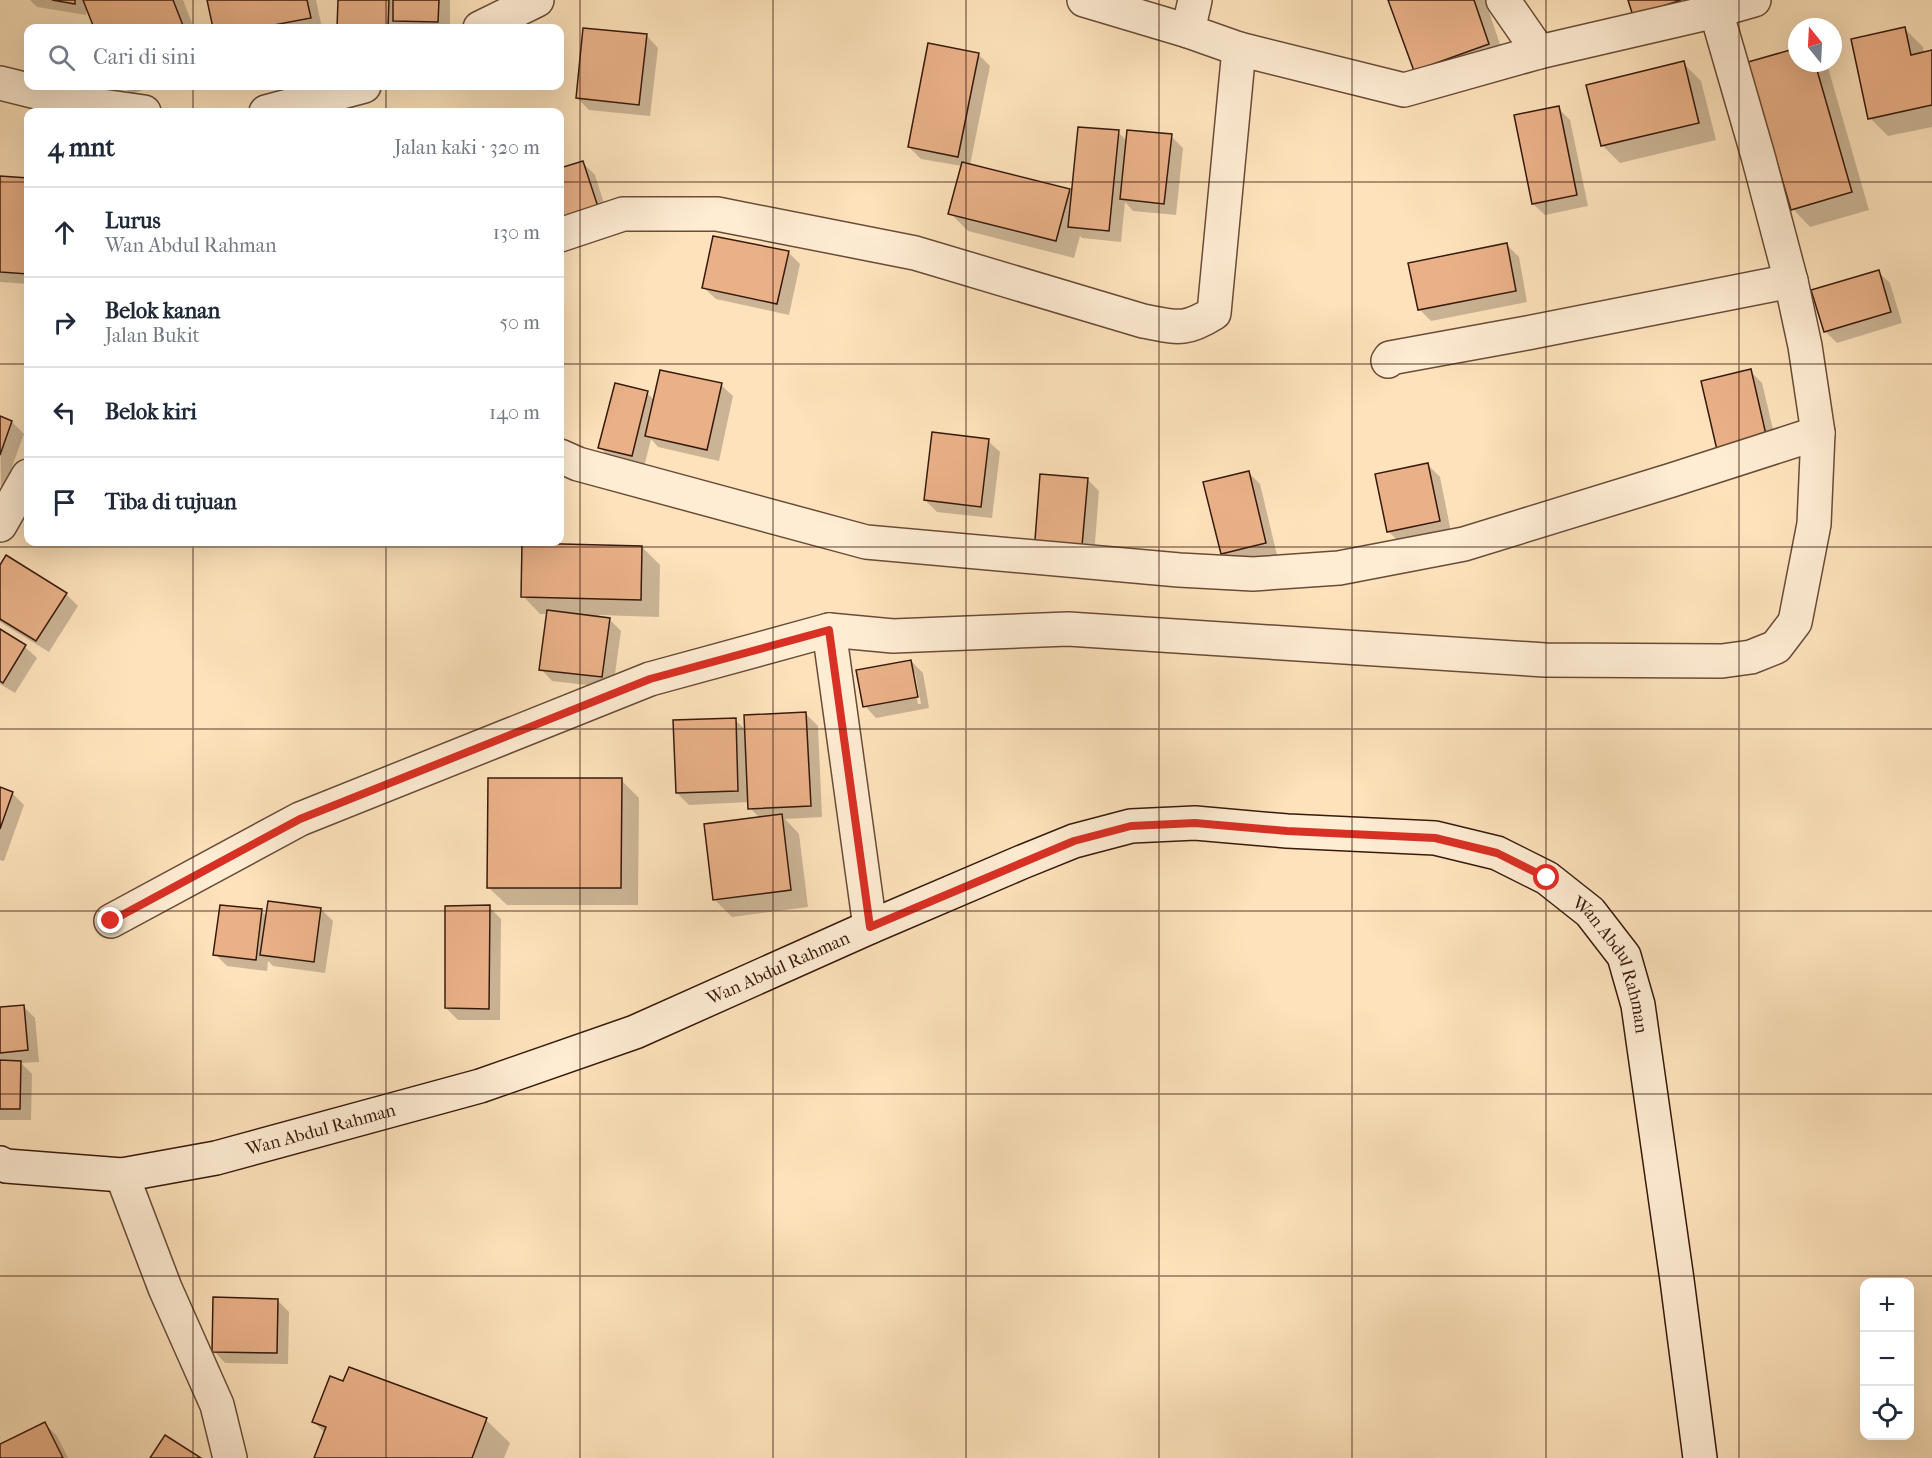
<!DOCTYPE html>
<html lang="id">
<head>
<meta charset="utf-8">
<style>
  :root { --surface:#fff; --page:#f2f2f3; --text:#1f2937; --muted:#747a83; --line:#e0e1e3 }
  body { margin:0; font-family:"IM FELL French Canon",serif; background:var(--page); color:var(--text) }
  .controls { position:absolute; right:18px; bottom:18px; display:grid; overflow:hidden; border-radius:12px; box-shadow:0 6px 24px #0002 }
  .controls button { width:54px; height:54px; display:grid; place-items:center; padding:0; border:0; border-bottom:2px solid var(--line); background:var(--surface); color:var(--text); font:30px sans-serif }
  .compass { position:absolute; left:1788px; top:18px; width:54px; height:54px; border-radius:50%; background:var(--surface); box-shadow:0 6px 24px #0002; rotate:342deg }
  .stop { position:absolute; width:18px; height:18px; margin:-14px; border:4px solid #d93025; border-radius:50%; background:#fff }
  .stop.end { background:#d93025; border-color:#fff; box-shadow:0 2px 6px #0008 }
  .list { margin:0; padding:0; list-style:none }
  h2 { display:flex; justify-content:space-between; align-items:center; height:78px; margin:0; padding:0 24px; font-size:26px }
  h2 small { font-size:20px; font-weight:400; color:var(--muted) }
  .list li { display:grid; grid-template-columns:39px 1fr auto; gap:18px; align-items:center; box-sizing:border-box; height:90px; padding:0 24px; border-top:2px solid var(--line) }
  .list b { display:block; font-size:22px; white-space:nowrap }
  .list p { margin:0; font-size:20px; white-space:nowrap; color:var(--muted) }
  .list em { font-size:20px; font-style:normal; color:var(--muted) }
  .icon { flex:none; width:33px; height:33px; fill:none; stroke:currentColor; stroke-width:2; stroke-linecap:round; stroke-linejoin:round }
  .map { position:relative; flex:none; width:1932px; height:1458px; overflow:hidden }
  .search { position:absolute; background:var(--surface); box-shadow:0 6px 24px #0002; left:24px; top:24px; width:540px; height:66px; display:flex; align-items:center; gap:15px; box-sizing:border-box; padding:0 21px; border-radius:12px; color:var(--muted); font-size:22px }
  .panel { position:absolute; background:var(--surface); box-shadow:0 6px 24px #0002; left:24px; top:108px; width:540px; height:438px; border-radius:12px }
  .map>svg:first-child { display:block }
</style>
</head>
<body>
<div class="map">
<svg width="1932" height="1458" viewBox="0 0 1932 1458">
  <rect width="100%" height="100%" fill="#fde2bb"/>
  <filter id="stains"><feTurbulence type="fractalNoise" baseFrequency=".00333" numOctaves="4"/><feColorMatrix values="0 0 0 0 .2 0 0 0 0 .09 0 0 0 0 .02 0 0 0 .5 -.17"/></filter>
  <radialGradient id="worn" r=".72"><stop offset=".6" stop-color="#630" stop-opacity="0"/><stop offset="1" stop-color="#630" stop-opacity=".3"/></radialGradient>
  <g fill="#0003" fill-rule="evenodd">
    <polygon points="30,0 183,0 194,28 95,28 87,7 86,15 37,7"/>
    <polygon points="209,0 316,0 322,28 214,28"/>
    <polygon points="339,0 450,0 450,28 402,28 399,26 399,28 339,28"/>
    <polygon points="1390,0 1485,0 1506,62 1433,88"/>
    <polygon points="1629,0 1688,0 1692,12 1646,27"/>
    <polygon points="1905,29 1923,47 1924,53 1932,52 1932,127 1888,136 1870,118"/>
    <polygon points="647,36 658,48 650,116 589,110 577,98"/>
    <polygon points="1797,50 1797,63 1827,64 1869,210 1810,227 1793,209"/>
    <polygon points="978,54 990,66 970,165 1069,190 1073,194 1118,132 1127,141 1171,136 1183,148 1176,215 1133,211 1125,202 1121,242 1082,238 1080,236 1074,258 968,231 950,213 962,166 921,159 909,147"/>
    <polygon points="1683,63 1701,81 1716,140 1620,163 1602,145"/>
    <polygon points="122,86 154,86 131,94"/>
    <polygon points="1558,108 1570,120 1588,206 1545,215 1533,204"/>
    <polygon points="583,163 595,175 610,222 560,237 560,170"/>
    <polygon points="0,177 28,179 28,284 0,282"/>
    <polygon points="1507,245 1519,257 1527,302 1431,321 1419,309"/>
    <polygon points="788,252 800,264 789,315 716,299 704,288"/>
    <polygon points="1878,272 1890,283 1902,323 1837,343 1825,331"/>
    <polygon points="1750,371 1762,383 1778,450 1702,382"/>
    <polygon points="721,385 733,396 719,461 658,447 651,439 644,467 612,459 600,448 647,393 654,400"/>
    <polygon points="0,418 12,422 24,434 1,497"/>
    <polygon points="988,441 1000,452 992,518 937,512 925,500"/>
    <polygon points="1428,465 1440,477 1451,532 1400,543 1388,531"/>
    <polygon points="1248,472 1260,484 1277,555 1234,565 1222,553"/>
    <polygon points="1087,479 1099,491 1093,568 1035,553"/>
    <polygon points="154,542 165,542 163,545"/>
    <polygon points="642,547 660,565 659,617 599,615 599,618 609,619 621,631 613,688 552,681 541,669 548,614 540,614 523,596"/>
    <polygon points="0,568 66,594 78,606 49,652 0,622"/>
    <polygon points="0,631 25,647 37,658 15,693 0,684"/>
    <path d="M 911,661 L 923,673 L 929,708 L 876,718 L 865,706 ZM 912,673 L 915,673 L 921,704 L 918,704 Z"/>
    <polygon points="806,714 818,726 822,817 785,819 799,834 808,907 732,917 714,899 760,818 750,808 749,802 689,805 677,793 735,720 746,730"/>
    <polygon points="621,780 639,798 638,905 507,905 489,888"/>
    <polygon points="0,789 12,793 24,805 4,861 0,860"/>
    <polygon points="489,907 501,919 500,1020 458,1020 446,1008"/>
    <polygon points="321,909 333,921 325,973 273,966 268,961 267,971 227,966 215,954 261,911 267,916"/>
    <polygon points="23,1006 35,1018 39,1062 21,1063 32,1074 31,1120 0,1120 0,1008"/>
    <polygon points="277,1300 289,1312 288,1364 225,1363 214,1351"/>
    <polygon points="349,1369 486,1420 510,1443 504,1458 316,1458 325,1433 314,1422 344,1383"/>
    <polygon points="45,1424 57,1436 68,1458 0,1458 0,1446"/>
  </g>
  <g fill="#eab188" stroke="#381a0c" stroke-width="1.5">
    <polygon points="52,0 75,0 75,4"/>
    <polygon points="83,0 173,0 184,28 94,28"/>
    <polygon points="207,0 307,0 311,18 258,28 213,28"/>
    <polygon points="338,0 389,0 388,28 337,28"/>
    <polygon points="393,0 439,0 438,22 393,21"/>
    <polygon points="1388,0 1474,0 1489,44 1414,71"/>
    <polygon points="1628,0 1681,0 1633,16"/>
    <polygon points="1905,27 1911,55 1932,50 1932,105 1868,119 1851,39"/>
    <polygon points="583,28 647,34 639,105 576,98"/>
    <polygon points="928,43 979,53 958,157 908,147"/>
    <polygon points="1797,48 1797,63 1815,63 1852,192 1791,210 1748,62"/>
    <polygon points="1684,61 1699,123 1601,146 1586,85"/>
    <polygon points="1559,106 1577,195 1532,204 1514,115"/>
    <polygon points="1078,127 1119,130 1109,231 1068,227"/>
    <polygon points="1127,130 1172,134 1164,204 1120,199"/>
    <polygon points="583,161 599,210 560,222 560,168"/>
    <polygon points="962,162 1070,189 1056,241 948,214"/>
    <polygon points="0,176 28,178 28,274 0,272"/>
    <polygon points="713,236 789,251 777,304 702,288"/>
    <polygon points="1507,243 1516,291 1418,310 1408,263"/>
    <polygon points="1879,270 1891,312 1824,332 1811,290"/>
    <polygon points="1751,369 1767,439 1717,450 1701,381"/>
    <polygon points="660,370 722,383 707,450 645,436"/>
    <polygon points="615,383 648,391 632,456 598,448"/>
    <polygon points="0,416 12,421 0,455"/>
    <polygon points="932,432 989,439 981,507 924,500"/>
    <polygon points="1428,463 1440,521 1387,532 1375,474"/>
    <polygon points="1249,471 1266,543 1221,554 1203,482"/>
    <polygon points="1040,474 1088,478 1081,557 1034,553"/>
    <polygon points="522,543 642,546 641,600 521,597"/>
    <polygon points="6,555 67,593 36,641 0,619 0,565"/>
    <polygon points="547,610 610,618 602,677 539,670"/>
    <polygon points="0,629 26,645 3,683 0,681"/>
    <polygon points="911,660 918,697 863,707 856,670"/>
    <polygon points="806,712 811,806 748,809 744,715"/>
    <polygon points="736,718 738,791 676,793 673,720"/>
    <polygon points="488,778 622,778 621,888 487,888"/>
    <polygon points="0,787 13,792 0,829"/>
    <polygon points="782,814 791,890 713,900 704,824"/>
    <polygon points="268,901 321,908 314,962 260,955"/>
    <polygon points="220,905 262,909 256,960 213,955"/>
    <polygon points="490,905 489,1009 445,1008 445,906"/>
    <polygon points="24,1005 28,1050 0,1053 0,1007"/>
    <polygon points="0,1060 21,1061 20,1109 0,1109"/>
    <polygon points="213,1297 278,1299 277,1353 212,1352"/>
    <polygon points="349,1367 487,1418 472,1458 314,1458 326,1427 312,1422 330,1376 343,1381"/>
    <polygon points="45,1422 63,1458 0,1458 0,1444"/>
    <polygon points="165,1435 201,1458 150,1458"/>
  </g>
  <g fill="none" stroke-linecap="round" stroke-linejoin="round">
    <defs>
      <g id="street">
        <polyline points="1084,0 1188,31 1239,49 1404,90 1539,52 1716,11 1754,0"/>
        <polyline points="1503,0 1539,52"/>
        <polyline points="480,28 537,0"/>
        <polyline points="1188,31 1195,0"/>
        <polyline points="0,83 81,103 144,112"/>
        <polyline points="266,112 364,86"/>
        <path d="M 560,235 L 623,214 L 717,214 L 915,253 L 1143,321 C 1176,327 1184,332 1214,313 L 1239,49"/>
        <polyline points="1388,361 1390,358 1527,333 1791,281"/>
        <polyline points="560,456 578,464 866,542 1179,570 1253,574 1339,568 1464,544 1672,480 1818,433"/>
        <polyline points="0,525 28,476"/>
        <polyline points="829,630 870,927"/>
        <polyline points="111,921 300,819 650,679 829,630 893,636 1068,629 1545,660 1722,661 1751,657 1776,647 1795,622 1814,524 1818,433 1805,346 1791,281 1758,156 1716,11"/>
        <polyline points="122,1175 165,1288 217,1405 230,1458"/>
      </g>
      <g id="secondary">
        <path id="s1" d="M 0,1163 L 6,1166 L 122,1175 L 216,1158 L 480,1086 L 635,1032 L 870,927 L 1022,862 L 1074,841 L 1131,826 L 1195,823 L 1287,831 L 1435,838 L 1497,853 L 1547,878 L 1590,912 L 1624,956 L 1638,1005 L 1677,1280 L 1700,1458"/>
      </g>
    </defs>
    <use href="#street" stroke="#694c38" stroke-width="36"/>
    <use href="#secondary" stroke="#381a0c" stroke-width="36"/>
    <use href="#street" stroke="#feecd3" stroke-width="33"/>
    <use href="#secondary" stroke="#feecd3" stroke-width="33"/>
  </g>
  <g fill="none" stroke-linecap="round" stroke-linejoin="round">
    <polyline stroke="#d93025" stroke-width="8" points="111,921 300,819 650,679 829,630 870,927 1074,841 1131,826 1195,823 1287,831 1435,838 1497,853 1547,878"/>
  </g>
  <path fill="none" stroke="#381a0c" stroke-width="1.5" stroke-opacity="0.55" d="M 193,0 L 193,28M 386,0 L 386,28M 580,0 L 580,1458M 773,0 L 773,1458M 966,0 L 966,1458M 1159,0 L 1159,1458M 1352,0 L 1352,1458M 1546,0 L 1546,1458M 1739,0 L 1739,1458M 193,86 L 193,112M 386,86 L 386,112M 0,182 L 28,182M 560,182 L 1932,182M 0,364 L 28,364M 560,364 L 1932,364M 193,542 L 193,1458M 386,542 L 386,1458M 0,547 L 1932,547M 0,729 L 1932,729M 0,911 L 1932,911M 0,1094 L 1932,1094M 0,1276 L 1932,1276"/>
  <g text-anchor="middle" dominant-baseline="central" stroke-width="4.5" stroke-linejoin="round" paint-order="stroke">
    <g font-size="18" fill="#381a0c" stroke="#feecd3">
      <text stroke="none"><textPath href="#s1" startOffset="813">Wan Abdul Rahman</textPath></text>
      <text stroke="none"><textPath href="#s1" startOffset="1731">Wan Abdul Rahman</textPath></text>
      <text stroke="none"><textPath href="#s1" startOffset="327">Wan Abdul Rahman</textPath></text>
    </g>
  </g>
  <rect width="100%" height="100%" filter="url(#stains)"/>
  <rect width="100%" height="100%" fill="url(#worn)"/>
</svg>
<div class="controls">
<button>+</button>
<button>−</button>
<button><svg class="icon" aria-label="locate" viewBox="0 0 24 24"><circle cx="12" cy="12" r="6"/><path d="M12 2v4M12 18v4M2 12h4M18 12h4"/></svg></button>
</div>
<svg class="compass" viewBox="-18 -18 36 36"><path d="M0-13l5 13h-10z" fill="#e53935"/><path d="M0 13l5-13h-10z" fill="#747a83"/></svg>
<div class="stop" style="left:1547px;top:878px"></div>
<div class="stop end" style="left:111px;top:921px"></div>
<div class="search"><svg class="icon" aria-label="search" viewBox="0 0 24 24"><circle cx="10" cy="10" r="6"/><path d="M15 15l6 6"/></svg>Cari di sini</div>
<section class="panel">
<h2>4 mnt<small>Jalan kaki · 320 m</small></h2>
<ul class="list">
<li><svg class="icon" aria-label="ahead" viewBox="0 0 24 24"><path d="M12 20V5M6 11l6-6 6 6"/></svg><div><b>Lurus</b><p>Wan Abdul Rahman</p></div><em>130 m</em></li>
<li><svg class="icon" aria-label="right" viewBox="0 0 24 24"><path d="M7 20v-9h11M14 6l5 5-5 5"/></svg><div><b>Belok kanan</b><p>Jalan Bukit</p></div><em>50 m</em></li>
<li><svg class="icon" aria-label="left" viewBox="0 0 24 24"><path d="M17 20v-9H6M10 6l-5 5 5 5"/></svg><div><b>Belok kiri</b></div><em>140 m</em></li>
<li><svg class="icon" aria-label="arrive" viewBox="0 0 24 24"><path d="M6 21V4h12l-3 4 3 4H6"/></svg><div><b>Tiba di tujuan</b></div></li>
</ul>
</section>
</div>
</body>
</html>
